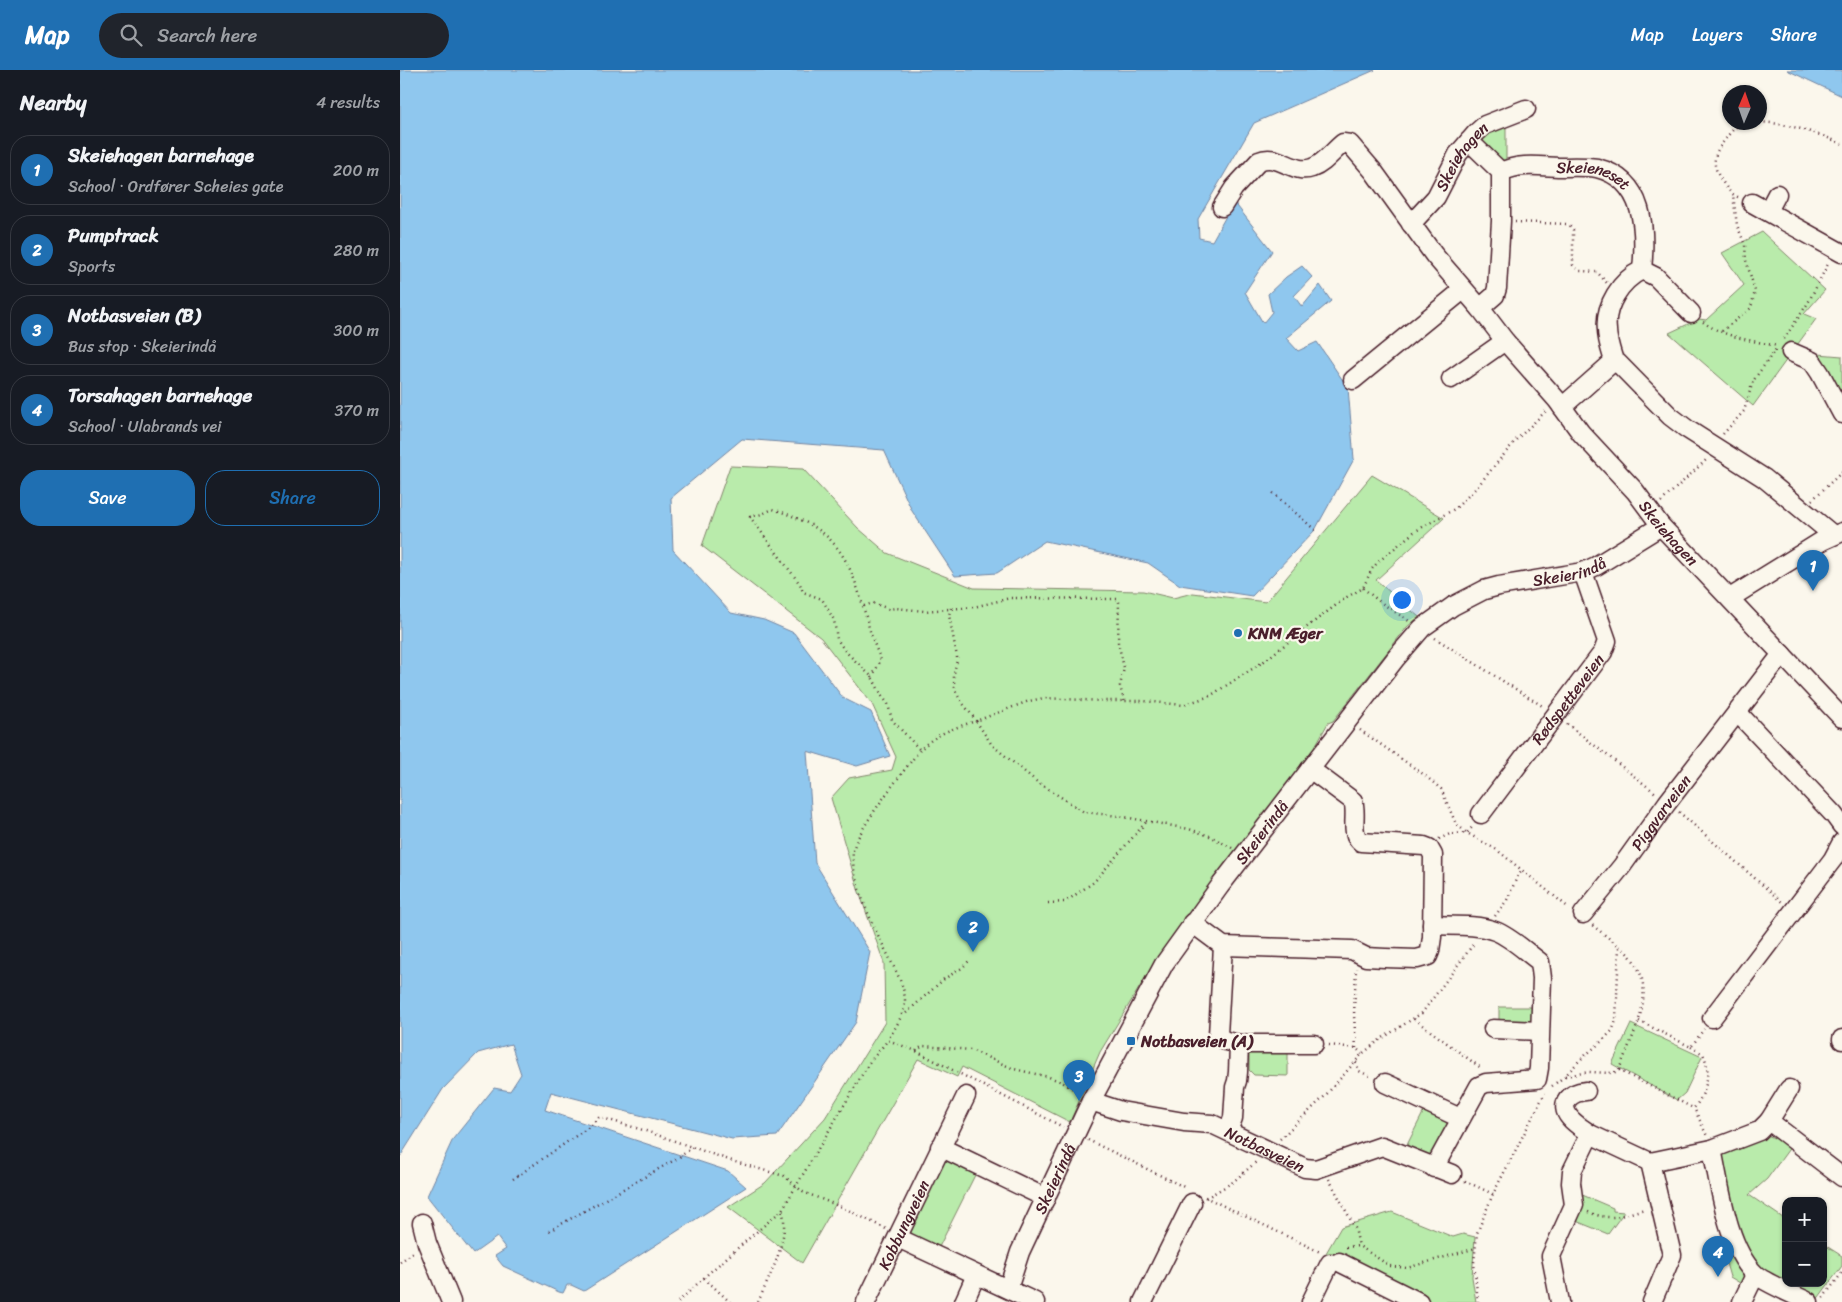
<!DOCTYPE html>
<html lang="en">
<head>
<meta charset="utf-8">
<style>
  :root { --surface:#171b24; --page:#20242c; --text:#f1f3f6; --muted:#9ea1a6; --line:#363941; --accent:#1f6fb2 }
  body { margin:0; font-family:Sriracha,sans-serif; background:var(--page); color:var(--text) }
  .controls { position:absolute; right:15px; bottom:15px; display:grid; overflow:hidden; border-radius:10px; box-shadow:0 1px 4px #0004 }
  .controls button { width:45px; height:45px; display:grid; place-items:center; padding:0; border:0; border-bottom:1px solid var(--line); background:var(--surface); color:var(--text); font:25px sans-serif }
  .compass { position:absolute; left:1322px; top:15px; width:45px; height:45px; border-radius:50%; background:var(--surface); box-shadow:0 1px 4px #0004; rotate:2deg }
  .you { position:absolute; left:1001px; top:529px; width:18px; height:18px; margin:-12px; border:4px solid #fff; border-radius:50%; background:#1a73e8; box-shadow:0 0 0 8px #1a73e833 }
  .badge { display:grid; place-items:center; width:32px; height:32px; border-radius:50%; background:var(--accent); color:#fff; font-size:16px; font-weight:700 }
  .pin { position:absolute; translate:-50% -41px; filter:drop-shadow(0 1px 2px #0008) }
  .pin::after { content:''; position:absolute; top:26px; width:18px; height:15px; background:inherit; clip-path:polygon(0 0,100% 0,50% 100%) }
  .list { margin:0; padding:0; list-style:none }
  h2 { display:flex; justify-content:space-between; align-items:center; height:65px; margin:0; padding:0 20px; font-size:21px }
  h2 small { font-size:16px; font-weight:400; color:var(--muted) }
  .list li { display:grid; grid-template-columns:32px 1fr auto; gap:15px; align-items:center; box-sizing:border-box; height:70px; margin:0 10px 10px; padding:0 10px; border:1px solid var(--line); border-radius:20px }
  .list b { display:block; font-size:19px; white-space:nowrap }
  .list p { margin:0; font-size:16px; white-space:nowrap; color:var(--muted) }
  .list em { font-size:16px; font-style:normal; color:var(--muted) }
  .actions { display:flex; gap:10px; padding:15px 20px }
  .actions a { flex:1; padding:11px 0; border:1px solid var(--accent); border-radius:20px; text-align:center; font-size:18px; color:var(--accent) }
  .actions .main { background:var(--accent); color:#fff }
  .icon { flex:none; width:28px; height:28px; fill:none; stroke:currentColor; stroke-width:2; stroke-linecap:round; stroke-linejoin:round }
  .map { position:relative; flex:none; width:1442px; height:1232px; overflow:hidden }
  header { display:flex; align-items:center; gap:30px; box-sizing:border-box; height:70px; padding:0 25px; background:var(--accent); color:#fff }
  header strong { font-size:24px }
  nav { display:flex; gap:28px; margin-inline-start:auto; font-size:18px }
  .search { width:350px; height:45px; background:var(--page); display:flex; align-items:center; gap:12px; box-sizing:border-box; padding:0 18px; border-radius:28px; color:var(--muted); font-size:19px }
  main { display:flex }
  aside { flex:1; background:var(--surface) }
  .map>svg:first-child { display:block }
</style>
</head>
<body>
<header>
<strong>Map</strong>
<div class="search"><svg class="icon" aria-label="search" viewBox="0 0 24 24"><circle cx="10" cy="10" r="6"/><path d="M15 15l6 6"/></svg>Search here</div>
<nav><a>Map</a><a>Layers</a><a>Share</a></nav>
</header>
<main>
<aside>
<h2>Nearby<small>4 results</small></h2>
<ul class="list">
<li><span class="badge">1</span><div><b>Skeiehagen barnehage</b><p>School · Ordfører Scheies gate</p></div><em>200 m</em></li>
<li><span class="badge">2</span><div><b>Pumptrack</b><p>Sports</p></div><em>280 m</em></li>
<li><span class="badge">3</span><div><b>Notbasveien (B)</b><p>Bus stop · Skeierindå</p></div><em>300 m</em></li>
<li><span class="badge">4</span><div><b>Torsahagen barnehage</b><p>School · Ulabrands vei</p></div><em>370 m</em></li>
</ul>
<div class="actions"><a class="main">Save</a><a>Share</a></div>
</aside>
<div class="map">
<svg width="1442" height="1232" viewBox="0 0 1442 1232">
  <rect width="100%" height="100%" fill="#fbf7ec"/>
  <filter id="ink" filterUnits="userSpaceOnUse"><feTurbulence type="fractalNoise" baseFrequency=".02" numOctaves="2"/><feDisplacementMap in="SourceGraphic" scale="10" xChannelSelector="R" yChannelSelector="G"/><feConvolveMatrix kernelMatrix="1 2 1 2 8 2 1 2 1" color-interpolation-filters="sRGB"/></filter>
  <g filter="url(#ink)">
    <g fill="#b9ebab" stroke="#82856b">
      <polygon points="1106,52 1106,90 1104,94 1081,73 1080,67"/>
      <polygon points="1362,162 1425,220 1404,244 1416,249 1353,336 1269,263 1299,249 1306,250 1344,215 1322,183"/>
      <polygon points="1418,284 1442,286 1442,334 1429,313"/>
      <polygon points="330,396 403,399 458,458 487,483 574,518 743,521 773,528 793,523 866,532 972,405 1044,448 976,510 1019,547 1007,557 933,651 928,653 907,691 834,782 755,892 700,982 670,1052 562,997 557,1007 518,989 402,1193 328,1137 365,1113 425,1048 485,952 484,893 458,819 431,728 449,708 492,700 496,687 472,634 421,568 302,476"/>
      <polygon points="1099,937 1135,937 1132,956 1099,956"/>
      <polygon points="1231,954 1302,987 1285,1023 1277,1030 1212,994"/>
      <polygon points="888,976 888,1006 854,1005 849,1000 849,977"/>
      <polygon points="1026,1037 1049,1052 1049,1055 1033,1088 1005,1079"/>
      <polygon points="1361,1062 1391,1076 1367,1109 1349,1125 1386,1150 1386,1213 1423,1213 1423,1174 1442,1186 1442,1196 1416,1231 1358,1198 1339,1171 1320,1085"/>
      <polygon points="541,1078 579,1097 539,1177 506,1161"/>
      <polygon points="1180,1124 1213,1138 1213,1141 1224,1142 1208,1164 1176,1151"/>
      <polygon points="992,1142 1053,1167 1063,1164 1075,1167 1072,1207 1076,1232 1028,1232 926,1183 941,1157"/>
      <polygon points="1330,1182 1348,1201 1345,1216 1330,1207 1323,1183"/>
    </g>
    <g fill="#8fc7ee" stroke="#7384a0">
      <polygon points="0,0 975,0 854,53 798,149 799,168 812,171 834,132 872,181 845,222 863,253 872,242 868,224 886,207 902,196 912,207 894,226 902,237 920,215 931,231 886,268 898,281 917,272 948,318 954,389 915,460 852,526 780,515 748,493 645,471 597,503 555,506 512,441 484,380 342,369 271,428 273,480 331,543 364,550 394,563 443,628 471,642 490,686 457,696 407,681 415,793 470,882 456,952 377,1066 332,1069 151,1022 145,1040 328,1101 346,1117 184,1221 171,1215 167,1215 163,1223 159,1222 103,1196 95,1186 106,1179 97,1167 73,1184 27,1126 53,1069 94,1018 110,1021 121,1004 111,974 78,983 43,1019 0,1087"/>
      <polygon points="1387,0 1442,0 1442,26"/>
    </g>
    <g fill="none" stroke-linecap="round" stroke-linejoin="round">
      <defs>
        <g id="minor">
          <polyline points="1069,71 1101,102 1101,151 1097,218 1095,225 1080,238"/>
          <path id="s1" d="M 1101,102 C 1119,93 1138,96 1158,97 C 1170,97 1184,96 1197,98 C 1245,110 1246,160 1242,200 C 1221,210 1204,236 1207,260 C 1207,270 1211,281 1214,291 L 1218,293 L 1270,346 L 1287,359 L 1364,408 L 1433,465"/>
          <polyline points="1352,133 1442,183"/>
          <path id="s2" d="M 822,137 L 834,118 L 859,91 C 878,82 893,105 912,98 C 924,94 933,81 943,73 L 950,74 L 974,102 L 1034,185 L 1080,238 L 1105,271 L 1157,330 L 1181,363 L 1235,421 L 1261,456 L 1442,648"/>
          <polyline points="1368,141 1377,124"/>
          <path id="s3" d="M 1011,154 L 1036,127 L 1058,84 L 1076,63 L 1085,55 L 1126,39"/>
          <polyline points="1242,200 1256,207 1291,243"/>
          <polyline points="1391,282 1412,291 1420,303 1442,344"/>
          <polyline points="1051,309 1105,271"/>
          <polyline points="953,310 1063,220"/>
          <polyline points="1162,337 1214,291"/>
          <polyline points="1330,528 1422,471 1442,462"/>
          <polyline points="1337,642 1434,745 1442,756"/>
          <path id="s4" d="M 1081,744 L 1203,582 L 1207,571 L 1183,502"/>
          <path id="s5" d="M 1183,844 L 1222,796 L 1267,733 L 1382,584"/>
          <path d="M 792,853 L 823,876 L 952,880 L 966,887 L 985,888 L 1017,889 L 1028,886 L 1030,881 L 1032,867 L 1033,785 L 1029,778 L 1024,776 L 961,772 C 949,763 958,744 953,731 L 910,699"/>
          <path d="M 1032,855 C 1052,856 1076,854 1095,861 C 1111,867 1126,882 1140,892 L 1142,908 L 1139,998 L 1137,1009 L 1086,1013 L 1079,1016 L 1034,1098"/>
          <path d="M 823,876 L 818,965 C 822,972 832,972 839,974 L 838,1002 L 837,1011 L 835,1017 L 833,1048 L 828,1061"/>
          <polyline points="1312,948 1433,789 1442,772"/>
          <polyline points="1093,959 1139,961"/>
          <polyline points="1442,969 1442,970"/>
          <polyline points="839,974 914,974"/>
          <polyline points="985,1013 1060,1048"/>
          <path d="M 1186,1021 C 1170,1022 1158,1034 1170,1048 C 1175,1054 1183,1059 1190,1064"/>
          <path id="s6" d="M 691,1031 L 721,1041 L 784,1052 L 812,1054 L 905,1098 L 916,1099 L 982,1076 L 1052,1104"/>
          <polyline points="1369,1051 1389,1019"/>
          <polyline points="540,1077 646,1128"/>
          <path d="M 1312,1079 C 1320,1116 1327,1177 1355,1204 C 1363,1212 1397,1226 1409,1232"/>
          <polyline points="1250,1092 1272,1185 1252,1232"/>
          <polyline points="22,1153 27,1173 51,1232"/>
          <polyline points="498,1168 635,1232"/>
          <polyline points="939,1192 1019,1232"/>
          <path id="s7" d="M 608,1219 L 620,1182 L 691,1031 L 764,894 L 820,816 L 996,588 L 1022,558 L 1053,536 L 1084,520 L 1099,516 L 1183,502 L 1196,496 L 1261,456"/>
          <path id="s8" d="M 466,1232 L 566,1026"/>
          <polyline points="564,1232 576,1205"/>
          <polyline points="743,1232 792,1133"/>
          <polyline points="911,1232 930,1193"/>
          <polyline points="1160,1232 1151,1186 1174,1135 1171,1113 1172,1101 1190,1064 1250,1092 1312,1079 1359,1061 1369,1051 1442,1107"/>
          <polyline points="1342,1232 1355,1205"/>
        </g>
      </defs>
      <use href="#minor" stroke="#4a1f2b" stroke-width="21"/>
      <g stroke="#4a1f2b" stroke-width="2.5" stroke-dasharray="1 4" stroke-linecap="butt">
        <path d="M 1338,127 C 1331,124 1328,120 1324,114 C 1312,97 1311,86 1325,70 C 1328,65 1333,59 1338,56 C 1361,44 1420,63 1442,74"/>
        <polyline points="1115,152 1166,154 1170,156 1173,160 1173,195 1180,201 1197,202 1207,213"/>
        <path d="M 1303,252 C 1324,267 1353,271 1378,276"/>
        <polyline points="1322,261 1351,238 1355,221 1346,190 1345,175 1337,155 1333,125"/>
        <polyline points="1384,269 1408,233 1429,192"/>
        <polyline points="1323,364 1344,341 1353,311 1376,279"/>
        <polyline points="873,423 915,460"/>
        <polyline points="1412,430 1442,402"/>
        <polyline points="1261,432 1306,390"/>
        <polyline points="963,518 980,532 1009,551"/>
        <polyline points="464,536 473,533 489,539 496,538 524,541 574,537 610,528 718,529 719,532 718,572 724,598 720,616 724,631"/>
        <path d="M 551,538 L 549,545 L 557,587 C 557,594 554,599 554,606 C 553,627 565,634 576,651 C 556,657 535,664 520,680 C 505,699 456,761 453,781 C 450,811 476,862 490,889 C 496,902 505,916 505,932 C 504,945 495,958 488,970 L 516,981 L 663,1057"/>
        <polyline points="1035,568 1144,637"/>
        <path d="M 472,607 L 481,590 C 477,581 473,571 470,561 C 459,523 451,481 416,458 C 403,450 388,444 373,439 L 362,444 L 350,447 L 400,514 L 403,522 L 422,529 L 434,550 L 437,569 L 445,581 L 472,607 L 482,626 L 488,634 L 492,650 L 520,680"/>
        <polyline points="1167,654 1257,724"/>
        <polyline points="960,660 1023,704 1041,719 1056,754 1067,763 1097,780 1169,838"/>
        <polyline points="1279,742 1382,832"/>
        <polyline points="1039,769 1050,764 1067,763 1074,755"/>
        <polyline points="832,778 810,766 789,759 719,746 684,742 636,711 592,675 576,651 629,631 644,628 704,631 743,631 783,635 810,626 863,592 911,554 947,527 963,518 972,499 978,492 1014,462 1056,438 1077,417 1116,370 1147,340"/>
        <polyline points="648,833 665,832 694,812 747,751"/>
        <polyline points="1095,846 1107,830 1118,805 1122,801"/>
        <polyline points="502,944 504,945 544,909 562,898 571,889"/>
        <polyline points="1014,949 1081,998"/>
        <polyline points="1239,951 1291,977 1304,959"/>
        <polyline points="929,975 956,978 962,984"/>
        <path d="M 1291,977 L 1303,984 C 1312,1002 1306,1023 1294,1038 L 1307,1066"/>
        <polyline points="956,978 954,945 956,898"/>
        <polyline points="516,981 523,976 571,980 614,999 649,1007 662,1012 680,1023"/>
        <polyline points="956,992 959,1001 972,1007"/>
        <polyline points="1219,1000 1293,1038"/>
        <path d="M 1165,1006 L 1189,1002 L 1213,1003 L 1219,1000 C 1231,967 1257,927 1235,893 C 1231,886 1225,881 1219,876"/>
        <polyline points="1152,1016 1165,1006 1180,990 1201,972 1212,961 1216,951 1219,876 1192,855"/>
        <polyline points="880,1069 925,1026 962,984 981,969 1022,943 1075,872"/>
        <polyline points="688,1070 786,1118"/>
        <polyline points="113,1109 189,1057 199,1047 243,1060 335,1092 384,1106 403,1122 444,1138 486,1159"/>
        <polyline points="929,1109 955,1158 959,1176"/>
        <polyline points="1065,1111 1093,1124"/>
        <polyline points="805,1127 920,1182"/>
        <polyline points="806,1128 833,1112 856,1092"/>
        <path d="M 1188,1142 C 1213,1152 1221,1145 1245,1139"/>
        <polyline points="149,1161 278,1088 293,1077"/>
        <polyline points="946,1177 959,1176 990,1196 1007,1198 1076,1178"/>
        <polyline points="0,1192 15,1181"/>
        <polyline points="304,1208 330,1232"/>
        <polyline points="1423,1228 1442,1203"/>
        <polyline points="278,1232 310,1202 382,1140 469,993 488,970"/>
        <path d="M 358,1232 C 369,1208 391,1166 382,1140"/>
        <polyline points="1078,1232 1074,1193 1077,1163 1093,1124 1145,1023"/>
      </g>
      <use href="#minor" stroke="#fbf7ec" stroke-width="18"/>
    </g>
  </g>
  <g fill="#1f6fb2" stroke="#fbf7ec" stroke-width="2">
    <circle cx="838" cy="563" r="5"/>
    <rect x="726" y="966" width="10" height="10" rx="2.5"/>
  </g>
  <g text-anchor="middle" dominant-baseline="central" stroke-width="4.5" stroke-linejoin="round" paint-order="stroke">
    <g font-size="16" fill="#4a1f2b" stroke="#fbf7ec">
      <text stroke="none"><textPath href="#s3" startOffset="85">Skeiehagen</textPath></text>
      <text stroke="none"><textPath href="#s1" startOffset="95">Skeieneset</textPath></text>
      <text stroke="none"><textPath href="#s2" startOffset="665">Skeiehagen</textPath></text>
      <text stroke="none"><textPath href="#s7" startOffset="945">Skeierindå</textPath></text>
      <text stroke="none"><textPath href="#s4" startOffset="144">Rødspetteveien</textPath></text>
      <text stroke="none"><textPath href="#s5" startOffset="128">Piggvarveien</textPath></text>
      <text stroke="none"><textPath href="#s7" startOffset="525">Skeierindå</textPath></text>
      <text stroke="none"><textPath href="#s6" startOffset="182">Notbasveien</textPath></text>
      <text stroke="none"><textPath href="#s7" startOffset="120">Skeierindå</textPath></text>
      <text stroke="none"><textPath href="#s8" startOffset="86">Kobbungveien</textPath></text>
    </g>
    <g font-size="16" font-weight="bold" fill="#4a1f2b" stroke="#fbf7ec" text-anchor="start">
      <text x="848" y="563">KNM Æger</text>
      <text x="741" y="971">Notbasveien (A)</text>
    </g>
  </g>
</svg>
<div class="controls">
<button>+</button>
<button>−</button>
</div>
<svg class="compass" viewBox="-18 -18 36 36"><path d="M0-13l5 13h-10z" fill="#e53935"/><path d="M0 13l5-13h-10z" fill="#9ea1a6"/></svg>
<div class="you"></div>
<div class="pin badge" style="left:1413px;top:521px">1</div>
<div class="pin badge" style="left:573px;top:882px">2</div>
<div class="pin badge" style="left:679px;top:1031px">3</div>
<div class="pin badge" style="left:1318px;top:1207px">4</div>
</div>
</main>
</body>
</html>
